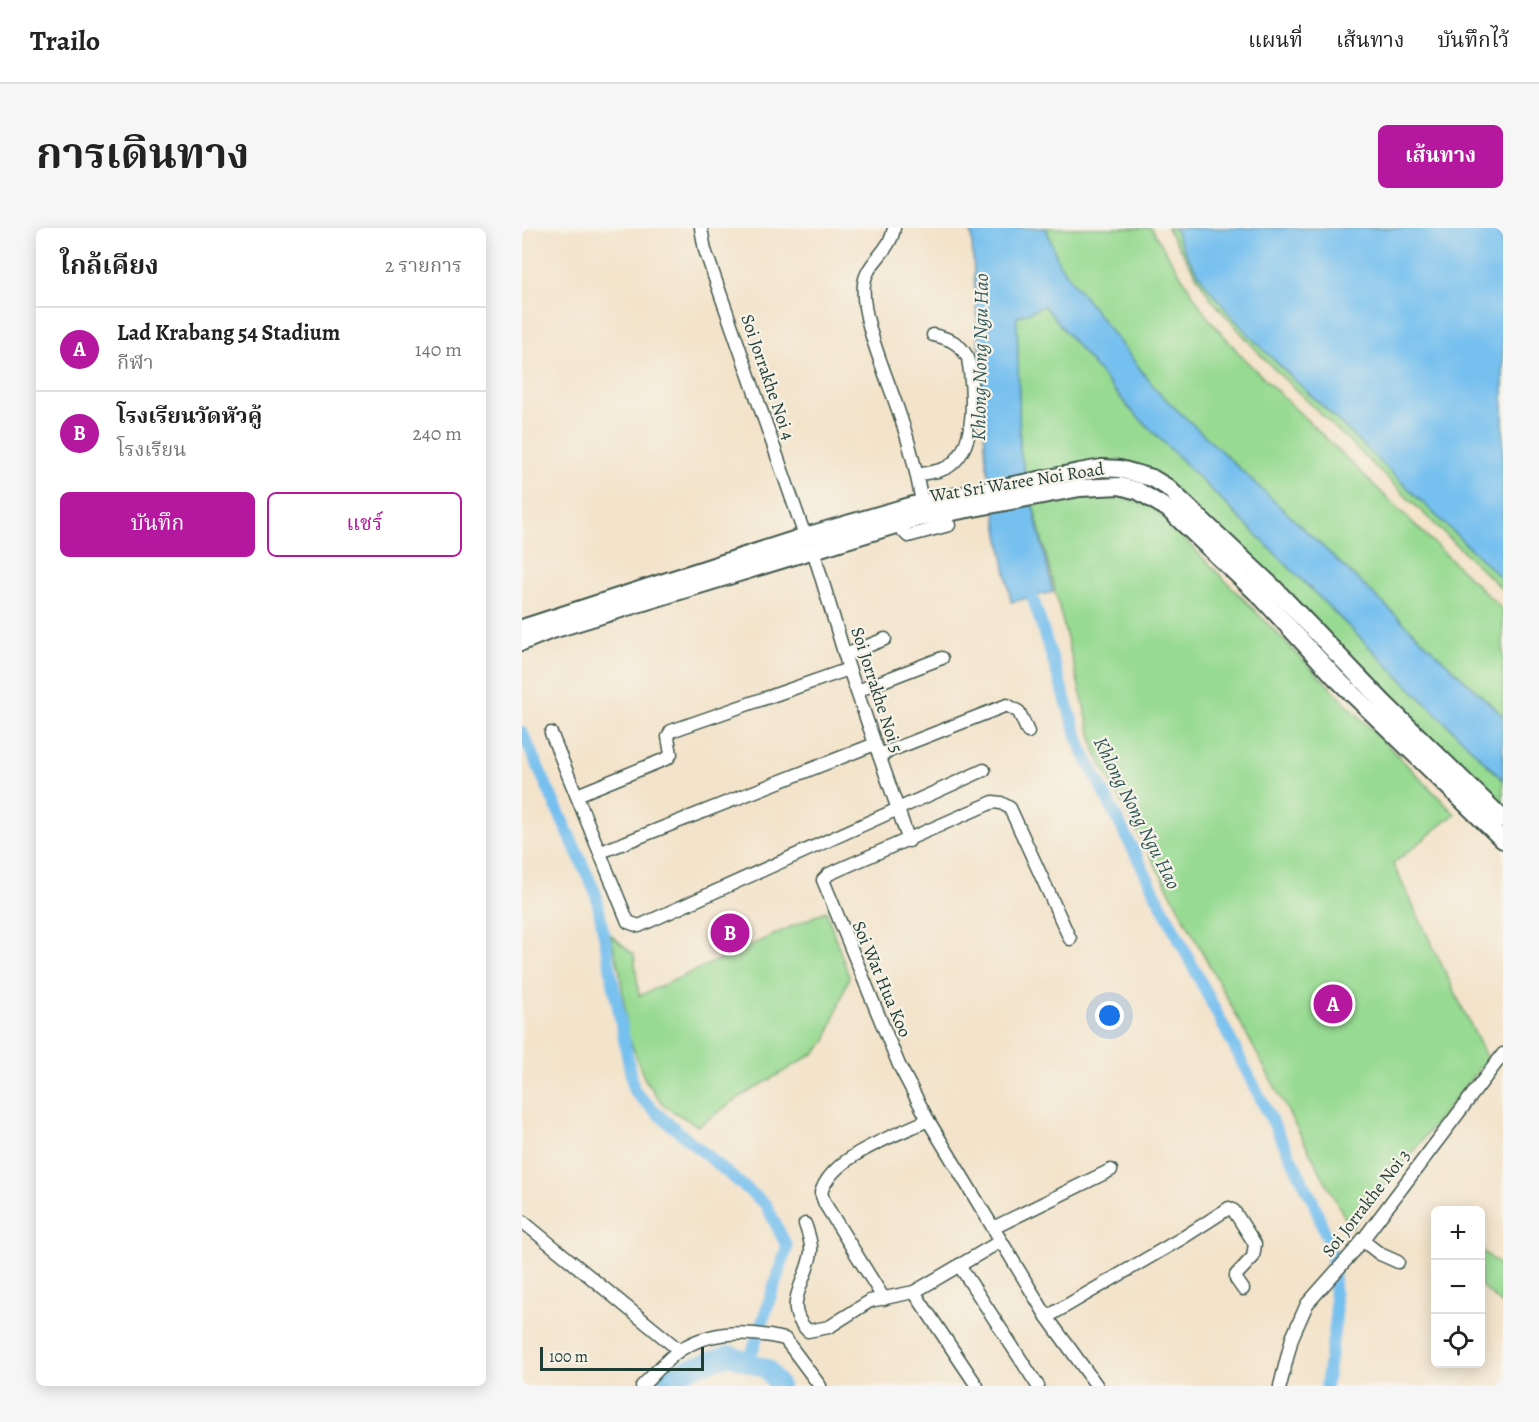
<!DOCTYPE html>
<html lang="th">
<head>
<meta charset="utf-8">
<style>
  :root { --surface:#fff; --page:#f6f6f6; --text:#222; --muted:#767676; --line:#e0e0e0; --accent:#b5179e }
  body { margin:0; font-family:Alegreya,"Noto Serif Thai",serif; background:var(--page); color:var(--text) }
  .controls { position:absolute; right:18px; bottom:18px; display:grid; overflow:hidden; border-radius:9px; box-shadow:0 3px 15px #0003 }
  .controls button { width:54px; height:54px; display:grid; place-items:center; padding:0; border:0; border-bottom:2px solid var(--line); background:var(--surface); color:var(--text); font:30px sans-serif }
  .scale { position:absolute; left:18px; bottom:15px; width:164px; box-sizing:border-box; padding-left:6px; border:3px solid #1f3d34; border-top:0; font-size:16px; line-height:21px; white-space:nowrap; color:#1f3d34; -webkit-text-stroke:4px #f7f3e8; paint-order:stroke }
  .you { position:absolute; left:588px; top:788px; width:21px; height:21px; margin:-15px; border:4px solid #fff; border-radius:50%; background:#1a73e8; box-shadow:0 0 0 9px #1a73e833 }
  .badge { display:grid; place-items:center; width:39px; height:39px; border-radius:50%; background:var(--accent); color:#fff; font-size:20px; font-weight:700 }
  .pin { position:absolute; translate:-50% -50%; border:3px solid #fff; box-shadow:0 2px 6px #0006 }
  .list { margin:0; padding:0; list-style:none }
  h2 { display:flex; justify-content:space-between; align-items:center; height:78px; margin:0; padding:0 24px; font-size:26px }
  h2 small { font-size:20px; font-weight:400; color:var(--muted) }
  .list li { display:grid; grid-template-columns:39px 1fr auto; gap:18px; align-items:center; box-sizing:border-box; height:84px; padding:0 24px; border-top:2px solid var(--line) }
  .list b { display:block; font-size:22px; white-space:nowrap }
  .list p { margin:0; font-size:20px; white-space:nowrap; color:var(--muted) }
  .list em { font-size:20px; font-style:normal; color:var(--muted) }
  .actions { display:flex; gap:12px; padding:18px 24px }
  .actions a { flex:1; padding:14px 0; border:2px solid var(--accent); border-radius:9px; text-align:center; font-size:21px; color:var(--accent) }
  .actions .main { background:var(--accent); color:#fff }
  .icon { flex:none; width:33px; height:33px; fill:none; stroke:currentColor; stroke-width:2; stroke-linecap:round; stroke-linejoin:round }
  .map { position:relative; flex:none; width:981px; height:1158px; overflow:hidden; border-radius:9px }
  header { display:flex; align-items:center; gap:36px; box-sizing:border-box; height:84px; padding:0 30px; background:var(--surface); border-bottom:2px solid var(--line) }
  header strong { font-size:28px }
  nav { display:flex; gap:33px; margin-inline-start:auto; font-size:21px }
  .intro { display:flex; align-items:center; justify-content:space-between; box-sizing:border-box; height:144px; padding:0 36px }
  h1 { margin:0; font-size:42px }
  .button { padding:15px 27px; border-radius:9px; background:var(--accent); color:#fff; font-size:21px; font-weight:700 }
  main { display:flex; gap:36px; padding:0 36px }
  aside { flex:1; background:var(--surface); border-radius:9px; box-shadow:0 3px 15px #0003 }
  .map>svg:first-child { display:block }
</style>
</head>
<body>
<header>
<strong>Trailo</strong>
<nav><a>แผนที่</a><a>เส้นทาง</a><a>บันทึกไว้</a></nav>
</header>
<div class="intro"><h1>การเดินทาง</h1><a class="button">เส้นทาง</a></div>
<main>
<aside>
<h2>ใกล้เคียง<small>2 รายการ</small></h2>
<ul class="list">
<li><span class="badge">A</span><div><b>Lad Krabang 54 Stadium</b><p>กีฬา</p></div><em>140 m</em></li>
<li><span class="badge">B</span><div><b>โรงเรียนวัดหัวคู้</b><p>โรงเรียน</p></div><em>240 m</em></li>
</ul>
<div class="actions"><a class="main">บันทึก</a><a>แชร์</a></div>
</aside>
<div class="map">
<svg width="981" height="1158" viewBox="0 0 981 1158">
  <rect width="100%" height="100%" fill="#f7f3e8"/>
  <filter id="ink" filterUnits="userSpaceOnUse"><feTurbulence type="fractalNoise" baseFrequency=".0167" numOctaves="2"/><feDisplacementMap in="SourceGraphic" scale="12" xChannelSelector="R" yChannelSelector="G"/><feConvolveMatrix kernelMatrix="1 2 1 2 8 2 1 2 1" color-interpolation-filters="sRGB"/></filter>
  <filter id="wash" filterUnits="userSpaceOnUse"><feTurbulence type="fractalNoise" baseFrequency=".008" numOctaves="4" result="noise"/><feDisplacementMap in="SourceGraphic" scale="24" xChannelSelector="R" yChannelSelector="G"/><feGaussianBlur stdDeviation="1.35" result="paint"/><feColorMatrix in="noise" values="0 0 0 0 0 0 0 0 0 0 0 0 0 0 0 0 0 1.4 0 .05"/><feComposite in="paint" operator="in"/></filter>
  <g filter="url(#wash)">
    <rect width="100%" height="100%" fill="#f3e3ca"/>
    <g fill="#97da92" stroke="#5b8c63" stroke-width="1.5">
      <polygon points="524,0 629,0 684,87 722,131 981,382 981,488 635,163 537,36"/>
      <path d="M 645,0 L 652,0 C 678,67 758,137 810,187 C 867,242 924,297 981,352 L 981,362 L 745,134 L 689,71 Z"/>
      <polygon points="522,77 608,181 981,552 981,586 635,245 597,232 554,236 561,268 585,266 628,276 933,586 871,636 965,831 829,1001 574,526 498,224 495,89"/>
      <polygon points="304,683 327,749 304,813 293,825 218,869 176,898 142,878 122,850 106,807 98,744 88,706 112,727 117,768"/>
      <polygon points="958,1021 981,1039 981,1077 959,1058"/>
    </g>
    <g fill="#76c0ef" stroke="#4a7e92" stroke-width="1.5">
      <polygon points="449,0 524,0 537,36 635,163 981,488 981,552 608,181 522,78 495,89 498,224 531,364 489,374 464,232"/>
      <path d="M 652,0 L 981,0 L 981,352 C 924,297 867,242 810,187 C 758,138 677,67 652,0 Z"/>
    </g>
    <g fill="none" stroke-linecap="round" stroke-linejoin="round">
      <g stroke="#76c0ef" stroke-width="12">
        <polyline points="506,355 559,520 791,973 810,1024 814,1090 804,1158"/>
        <polyline points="0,504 74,666 112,863 138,888 244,977 265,1019 227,1134"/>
      </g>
      <polyline stroke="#76c0ef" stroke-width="20" points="140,1158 151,1146 208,1127 245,1141 257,1158"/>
    </g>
  </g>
  <g filter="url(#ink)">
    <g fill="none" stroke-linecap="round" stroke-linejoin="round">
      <defs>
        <g id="street">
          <polyline points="179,0 183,22 283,308"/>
          <path d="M 372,0 C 369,23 344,35 342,56 C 338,93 369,157 380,194 C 389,220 395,247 400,274"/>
          <path d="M 395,247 C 406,244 421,244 430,236 C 456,214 451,160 446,130 C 437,114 428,111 411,107"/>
          <polyline points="375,297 386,308 427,297"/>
          <polyline points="291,322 327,441 387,613"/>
          <polyline points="323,427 363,411"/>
          <polyline points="335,463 420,430"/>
          <polyline points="29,505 106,694 117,698 462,542"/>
          <polyline points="357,527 485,477 497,484 506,504"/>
          <polyline points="55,567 146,530 149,526 146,509 149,503 327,441"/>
          <polyline points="79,624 353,516"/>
          <polyline points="548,711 488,580 479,575 471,574 307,646 301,652 377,837 406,892 525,1089 575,1158"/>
          <polyline points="0,993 157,1122"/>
          <path d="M 283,996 C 286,1005 290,1014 289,1024 C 286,1053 258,1077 286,1103 L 307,1099 L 348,1073 L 392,1064 L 479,1013"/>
          <polyline points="471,1000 589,942"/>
          <polyline points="840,1012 858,1026 876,1034"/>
          <polyline points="437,1037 516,1158"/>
          <polyline points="392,1064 455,1158"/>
          <path d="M 362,1071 L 303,976 L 299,965 C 309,928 373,908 406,892"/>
          <polyline points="525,1089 662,1009 707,980 712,983 733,1016 731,1029 714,1047 714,1051 721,1061"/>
          <path d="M 120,1158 C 132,1147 144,1131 158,1122 C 190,1101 229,1103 263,1111 L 298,1158"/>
          <polyline points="758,1158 770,1110 785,1076 833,1022 981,826"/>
        </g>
        <g id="secondary">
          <polyline points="0,400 287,307 391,277 557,244 580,240 598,241 630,250 645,259 751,359 862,475 981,591"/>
          <polyline points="0,414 27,403 393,291 558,260 598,258 616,263 646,281 741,371 813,449 981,612"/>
        </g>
      </defs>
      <use href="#street" stroke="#3f564a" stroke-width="15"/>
      <use href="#secondary" stroke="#3f564a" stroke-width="20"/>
      <use href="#street" stroke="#fff" stroke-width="12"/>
      <use href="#secondary" stroke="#fff" stroke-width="16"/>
    </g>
  </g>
  <g text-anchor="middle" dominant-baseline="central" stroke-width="4.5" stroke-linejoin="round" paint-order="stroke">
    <g font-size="18" fill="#1f3d34" stroke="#f7f3e8">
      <text transform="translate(246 149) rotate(71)">Soi Jorrakhe Noi 4</text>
      <text transform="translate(495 254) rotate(-9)">Wat Sri Waree Noi Road</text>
      <text transform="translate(355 462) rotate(72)">Soi Jorrakhe Noi 5</text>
      <text transform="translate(360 751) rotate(67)">Soi Wat Hua Koo</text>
      <text transform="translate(844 975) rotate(-52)">Soi Jorrakhe Noi 3</text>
    </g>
    <g font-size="20" font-style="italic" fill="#305759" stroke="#f7f3e8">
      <text transform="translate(458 129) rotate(-89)">Khlong Nong Ngu Hao</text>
      <text transform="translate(615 585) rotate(63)">Khlong Nong Ngu Hao</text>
    </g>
  </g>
</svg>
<div class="controls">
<button>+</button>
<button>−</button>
<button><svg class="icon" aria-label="locate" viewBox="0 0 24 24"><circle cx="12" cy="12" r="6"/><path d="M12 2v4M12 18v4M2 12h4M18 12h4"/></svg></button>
</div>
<div class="scale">100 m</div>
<div class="you"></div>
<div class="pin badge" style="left:811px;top:776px">A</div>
<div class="pin badge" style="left:208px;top:705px">B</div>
</div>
</main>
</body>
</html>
